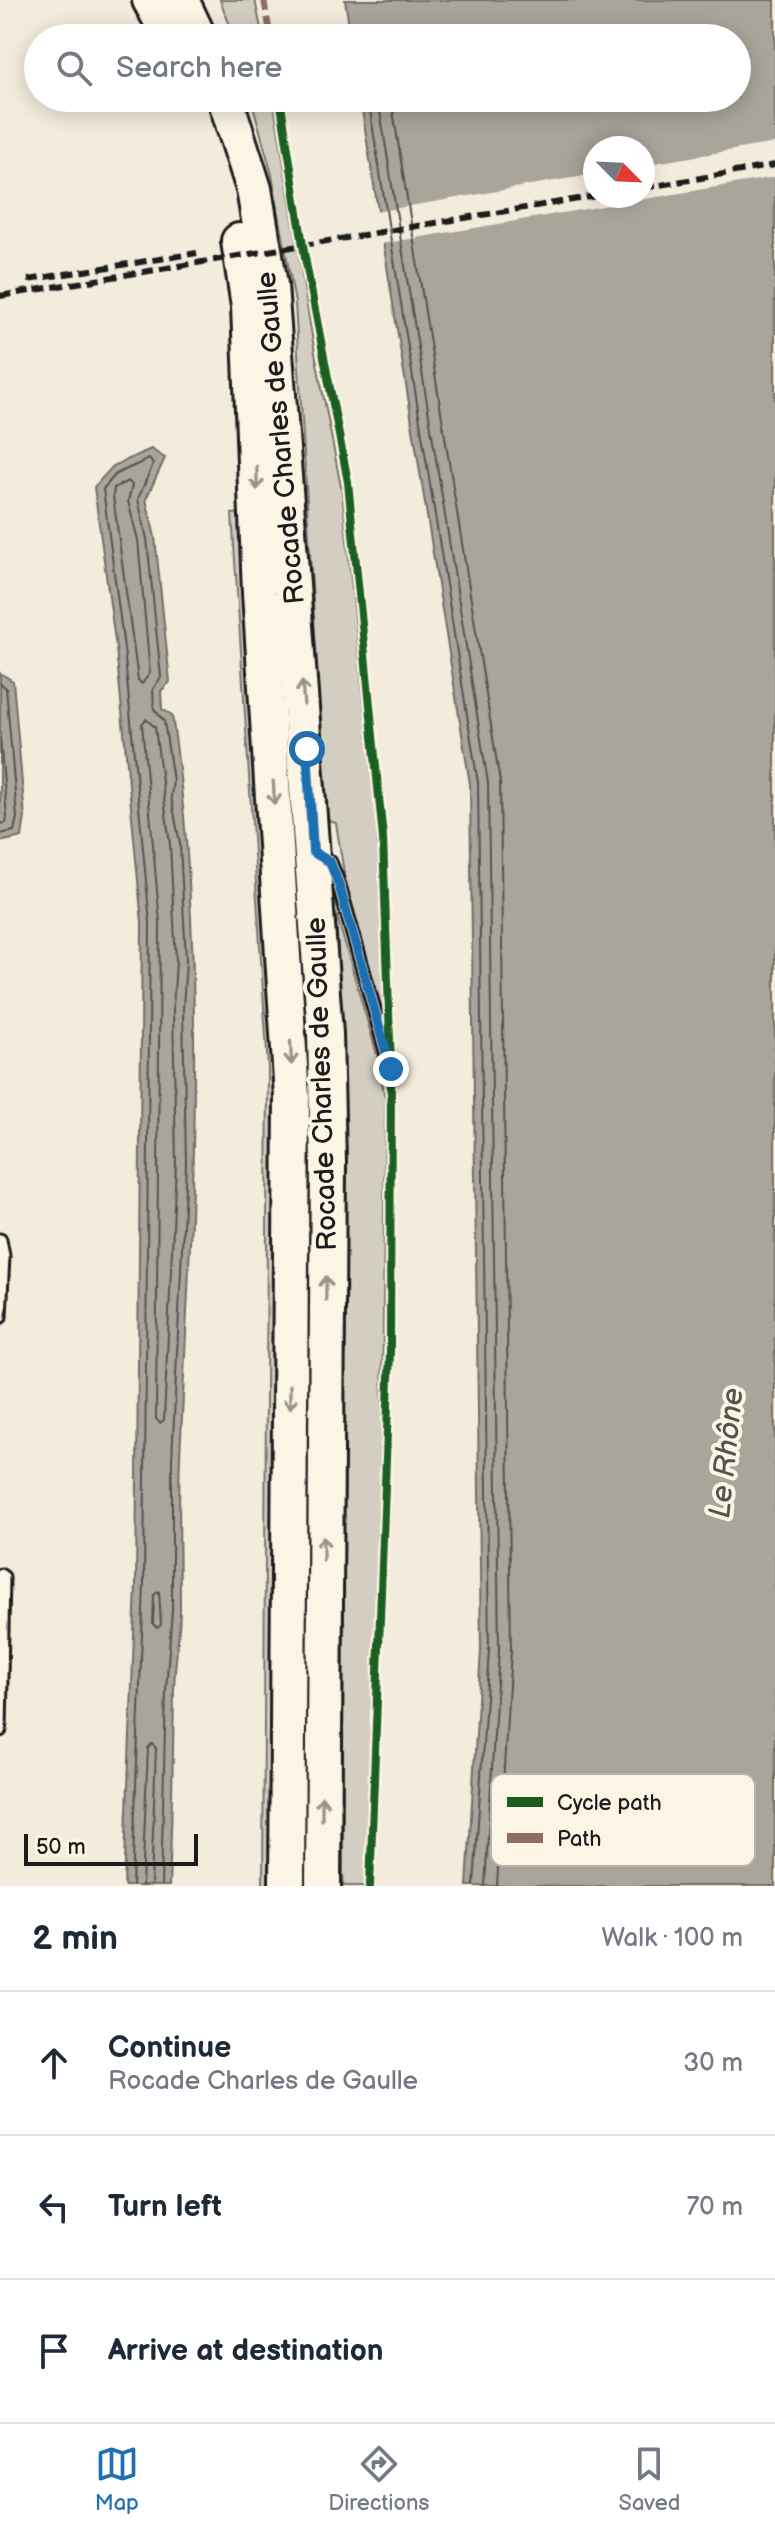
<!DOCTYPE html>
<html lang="en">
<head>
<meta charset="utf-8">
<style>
  :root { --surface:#fff; --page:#f6f6f7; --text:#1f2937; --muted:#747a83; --line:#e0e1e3; --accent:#1f6fb2 }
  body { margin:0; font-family:"Balsamiq Sans",sans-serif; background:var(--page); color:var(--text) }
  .compass { position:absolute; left:583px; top:136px; width:72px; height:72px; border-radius:50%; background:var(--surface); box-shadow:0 4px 20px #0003; rotate:114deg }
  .scale { position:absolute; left:24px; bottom:20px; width:174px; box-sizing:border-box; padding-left:8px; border:4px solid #1c1c1c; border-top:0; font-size:22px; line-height:28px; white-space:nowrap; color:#1c1c1c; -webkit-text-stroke:6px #fcf5e5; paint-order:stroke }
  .stop { position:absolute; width:24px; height:24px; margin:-18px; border:6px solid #1f6fb2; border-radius:50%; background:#fff }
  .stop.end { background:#1f6fb2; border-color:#fff; box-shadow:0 2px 8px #0008 }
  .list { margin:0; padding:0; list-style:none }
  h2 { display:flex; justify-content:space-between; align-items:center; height:104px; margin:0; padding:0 32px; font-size:34px }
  h2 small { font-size:26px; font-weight:400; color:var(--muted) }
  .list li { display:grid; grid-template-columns:52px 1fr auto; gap:24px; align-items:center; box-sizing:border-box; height:144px; padding:0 32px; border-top:2px solid var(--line) }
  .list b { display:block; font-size:30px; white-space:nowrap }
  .list p { margin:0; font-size:26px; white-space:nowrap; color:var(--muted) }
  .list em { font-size:26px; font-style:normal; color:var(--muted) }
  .icon { flex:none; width:44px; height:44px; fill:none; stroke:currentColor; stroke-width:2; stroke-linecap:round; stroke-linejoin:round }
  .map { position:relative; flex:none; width:775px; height:1886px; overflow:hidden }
  .search { position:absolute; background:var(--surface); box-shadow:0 4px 20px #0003; left:24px; right:24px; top:24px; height:88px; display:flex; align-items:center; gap:20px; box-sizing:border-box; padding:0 28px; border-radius:44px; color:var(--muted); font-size:30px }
  .sheet { height:536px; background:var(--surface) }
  nav { display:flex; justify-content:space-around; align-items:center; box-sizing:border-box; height:112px; border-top:2px solid var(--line); background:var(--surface); font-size:22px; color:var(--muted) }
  nav a { display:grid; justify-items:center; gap:4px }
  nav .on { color:var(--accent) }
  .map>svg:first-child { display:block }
</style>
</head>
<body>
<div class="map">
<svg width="775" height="1886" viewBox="0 0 775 1886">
  <rect width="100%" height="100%" fill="#f3ecdd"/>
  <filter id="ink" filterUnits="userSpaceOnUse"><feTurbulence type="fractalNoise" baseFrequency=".0125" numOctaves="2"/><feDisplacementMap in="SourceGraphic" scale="16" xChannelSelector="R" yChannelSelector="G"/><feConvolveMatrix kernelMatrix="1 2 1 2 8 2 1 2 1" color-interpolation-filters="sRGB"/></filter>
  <g filter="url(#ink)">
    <g fill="#d3cec1" stroke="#78756e" stroke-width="2">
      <polygon points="220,0 255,0 263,38 235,38"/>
      <polygon points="251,98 273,98 313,342 342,492 377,829 385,1037 351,917 336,823 326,820 295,303 272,175"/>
      <polygon points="242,513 278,1084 273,1886 263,1886 268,1068 232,514"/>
      <path d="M 336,913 L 378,1058 L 385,1099 L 382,1420 L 365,1886 L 344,1886 L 343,1873 C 342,1553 351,1233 336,913 Z"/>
    </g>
    <g fill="#aaa59b" stroke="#716e68" stroke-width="2" fill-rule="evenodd">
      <path d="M 345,0 L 775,0 L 775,1886 L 467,1886 L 481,1650 L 470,784 L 360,98 L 737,98 L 737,38 L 351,38 ZM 595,148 L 643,148 L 643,196 L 595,196 Z"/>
      <path d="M 151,449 L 165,458 L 146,499 L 155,537 L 170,682 L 161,691 L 162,709 L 172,715 C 208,960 192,1210 180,1457 C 178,1507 180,1558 180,1608 C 180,1636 174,1664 174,1693 C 173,1757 172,1821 169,1886 L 124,1886 L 136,1585 L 142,923 L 116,648 L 94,487 L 113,466 Z"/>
      <polygon points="0,673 13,681 25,817 22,837 0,842"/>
    </g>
    <polygon fill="#f3ecdd" points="775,143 775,177 380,244 375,212 595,174 595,196 643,196 643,165"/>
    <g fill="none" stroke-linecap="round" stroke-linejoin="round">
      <g stroke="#55534f" stroke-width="2">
        <polyline points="368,98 478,783 489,1650 474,1886"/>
        <polyline points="378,98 488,783 499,1650 485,1886"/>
        <polyline points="391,98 500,782 511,1650 497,1886"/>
        <polygon points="128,481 132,485 128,501 138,540 150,673 142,684 138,680 113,496 114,488"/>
        <polyline points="0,683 6,688 17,817 14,831 0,834"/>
        <polygon points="146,719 155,727 170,845 176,961 173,1008 176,1164 164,1420 160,1423 156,1419 160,923 142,724"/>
        <polyline points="0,738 7,817 6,823 0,824"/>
        <polygon points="159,1591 161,1625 157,1628 153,1624 154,1595"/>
        <polyline points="132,1886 144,1585 150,923 124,648 103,489 116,474 149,459 153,464 138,499 147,539 161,677 153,689 154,709 164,721 173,781 171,796 180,844 186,960 183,1008 186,1164 172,1460 172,1610 166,1690 161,1886"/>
        <polyline points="142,1886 148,1748 152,1744 156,1748 151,1886"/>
      </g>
      <defs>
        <g id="service">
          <polyline points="318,854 330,862 339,885 391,1069"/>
          <polyline points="0,1240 3,1256 0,1317"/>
          <polyline points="0,1575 3,1577 0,1730"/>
        </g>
        <g id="primary">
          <polyline points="150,0 171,38"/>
          <polyline points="181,0 199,38"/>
          <polyline points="225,98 254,189 270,285 325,1034 328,1162 323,1886"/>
          <polyline points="239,241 249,306 260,593 292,1097 287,1886"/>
        </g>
      </defs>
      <use href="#service" stroke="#1c1c1c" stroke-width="17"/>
      <use href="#primary" stroke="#1c1c1c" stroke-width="40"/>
      <use href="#service" stroke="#fcf5e5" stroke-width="11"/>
      <use href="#primary" stroke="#fcf5e5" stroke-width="34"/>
      <g stroke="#1c1c1c" stroke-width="6" stroke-dasharray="12 6" stroke-linecap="butt">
        <polyline points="643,188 775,165"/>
        <polyline points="28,280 197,253"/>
        <polyline points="0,296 596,196"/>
      </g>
      <polyline stroke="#8d6e63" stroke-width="6" stroke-dasharray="12 6" stroke-linecap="butt" points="264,0 271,38"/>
      <defs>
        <polyline id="cycleway" points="280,98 305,258 348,482 383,838 391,1069 390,1351 370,1886"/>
      </defs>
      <use href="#cycleway" stroke="#fcf5e5" stroke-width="13"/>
      <use href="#cycleway" stroke="#1b5e20" stroke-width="8"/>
    </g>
    <defs><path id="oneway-shaft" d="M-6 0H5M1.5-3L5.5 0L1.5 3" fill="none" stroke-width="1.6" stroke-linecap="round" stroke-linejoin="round" transform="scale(2)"/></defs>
    <g stroke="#97938b">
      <use href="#oneway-shaft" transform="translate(257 478) rotate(89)"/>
      <use href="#oneway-shaft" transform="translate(303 693) rotate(-94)"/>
      <use href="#oneway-shaft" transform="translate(274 793) rotate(86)"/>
      <use href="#oneway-shaft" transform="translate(291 1053) rotate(88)"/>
      <use href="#oneway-shaft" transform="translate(326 1288) rotate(-89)"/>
      <use href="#oneway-shaft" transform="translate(290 1397) rotate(90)"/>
      <use href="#oneway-shaft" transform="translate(323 1548) rotate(-90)"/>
      <use href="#oneway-shaft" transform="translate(322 1808) rotate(-90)"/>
    </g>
  </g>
  <g fill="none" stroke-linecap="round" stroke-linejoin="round" filter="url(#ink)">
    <polyline stroke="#1f6fb2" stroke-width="10" points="307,749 313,852 330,862 339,885 391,1069"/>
  </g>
  <g text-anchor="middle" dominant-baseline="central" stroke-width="8" stroke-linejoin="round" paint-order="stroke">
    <g font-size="28" fill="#1c1c1c" stroke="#fcf5e5">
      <text transform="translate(281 438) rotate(-95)">Rocade Charles de Gaulle</text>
      <text transform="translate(322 1084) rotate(-92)">Rocade Charles de Gaulle</text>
    </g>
    <g font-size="30" font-style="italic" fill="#55534f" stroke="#fcf5e5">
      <text transform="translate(727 1453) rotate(-84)">Le Rhône</text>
    </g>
  </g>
  <rect x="491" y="1774" width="264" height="92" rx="12" fill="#fcf5e5" stroke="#b9b4a9" stroke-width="2"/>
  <rect x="507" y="1797" width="36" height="10" fill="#1b5e20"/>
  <rect x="507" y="1833" width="36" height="10" fill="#8d6e63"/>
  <g font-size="22" fill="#1c1c1c">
    <text x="557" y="1810">Cycle path</text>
    <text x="557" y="1846">Path</text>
  </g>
</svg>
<svg class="compass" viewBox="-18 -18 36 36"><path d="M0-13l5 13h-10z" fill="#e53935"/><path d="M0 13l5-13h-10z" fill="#747a83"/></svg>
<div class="scale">50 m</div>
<div class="stop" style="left:307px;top:749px"></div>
<div class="stop end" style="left:391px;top:1069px"></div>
<div class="search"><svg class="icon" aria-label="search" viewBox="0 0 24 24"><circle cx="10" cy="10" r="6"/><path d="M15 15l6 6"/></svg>Search here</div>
</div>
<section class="sheet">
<h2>2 min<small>Walk · 100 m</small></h2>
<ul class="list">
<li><svg class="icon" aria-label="ahead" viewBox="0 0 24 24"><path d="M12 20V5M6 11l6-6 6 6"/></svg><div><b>Continue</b><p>Rocade Charles de Gaulle</p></div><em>30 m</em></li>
<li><svg class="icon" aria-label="left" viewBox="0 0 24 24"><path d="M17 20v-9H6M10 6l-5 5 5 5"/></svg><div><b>Turn left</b></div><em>70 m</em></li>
<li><svg class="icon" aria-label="arrive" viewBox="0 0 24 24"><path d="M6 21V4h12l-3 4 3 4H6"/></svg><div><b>Arrive at destination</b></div></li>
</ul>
</section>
<nav>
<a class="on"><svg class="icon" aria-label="map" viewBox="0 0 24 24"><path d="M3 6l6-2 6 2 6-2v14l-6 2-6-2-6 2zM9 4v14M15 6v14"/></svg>Map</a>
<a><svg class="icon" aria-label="directions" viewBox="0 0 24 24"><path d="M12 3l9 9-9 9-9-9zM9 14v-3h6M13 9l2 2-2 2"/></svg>Directions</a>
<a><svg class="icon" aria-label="saved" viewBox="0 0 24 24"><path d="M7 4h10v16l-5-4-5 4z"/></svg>Saved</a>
</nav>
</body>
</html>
